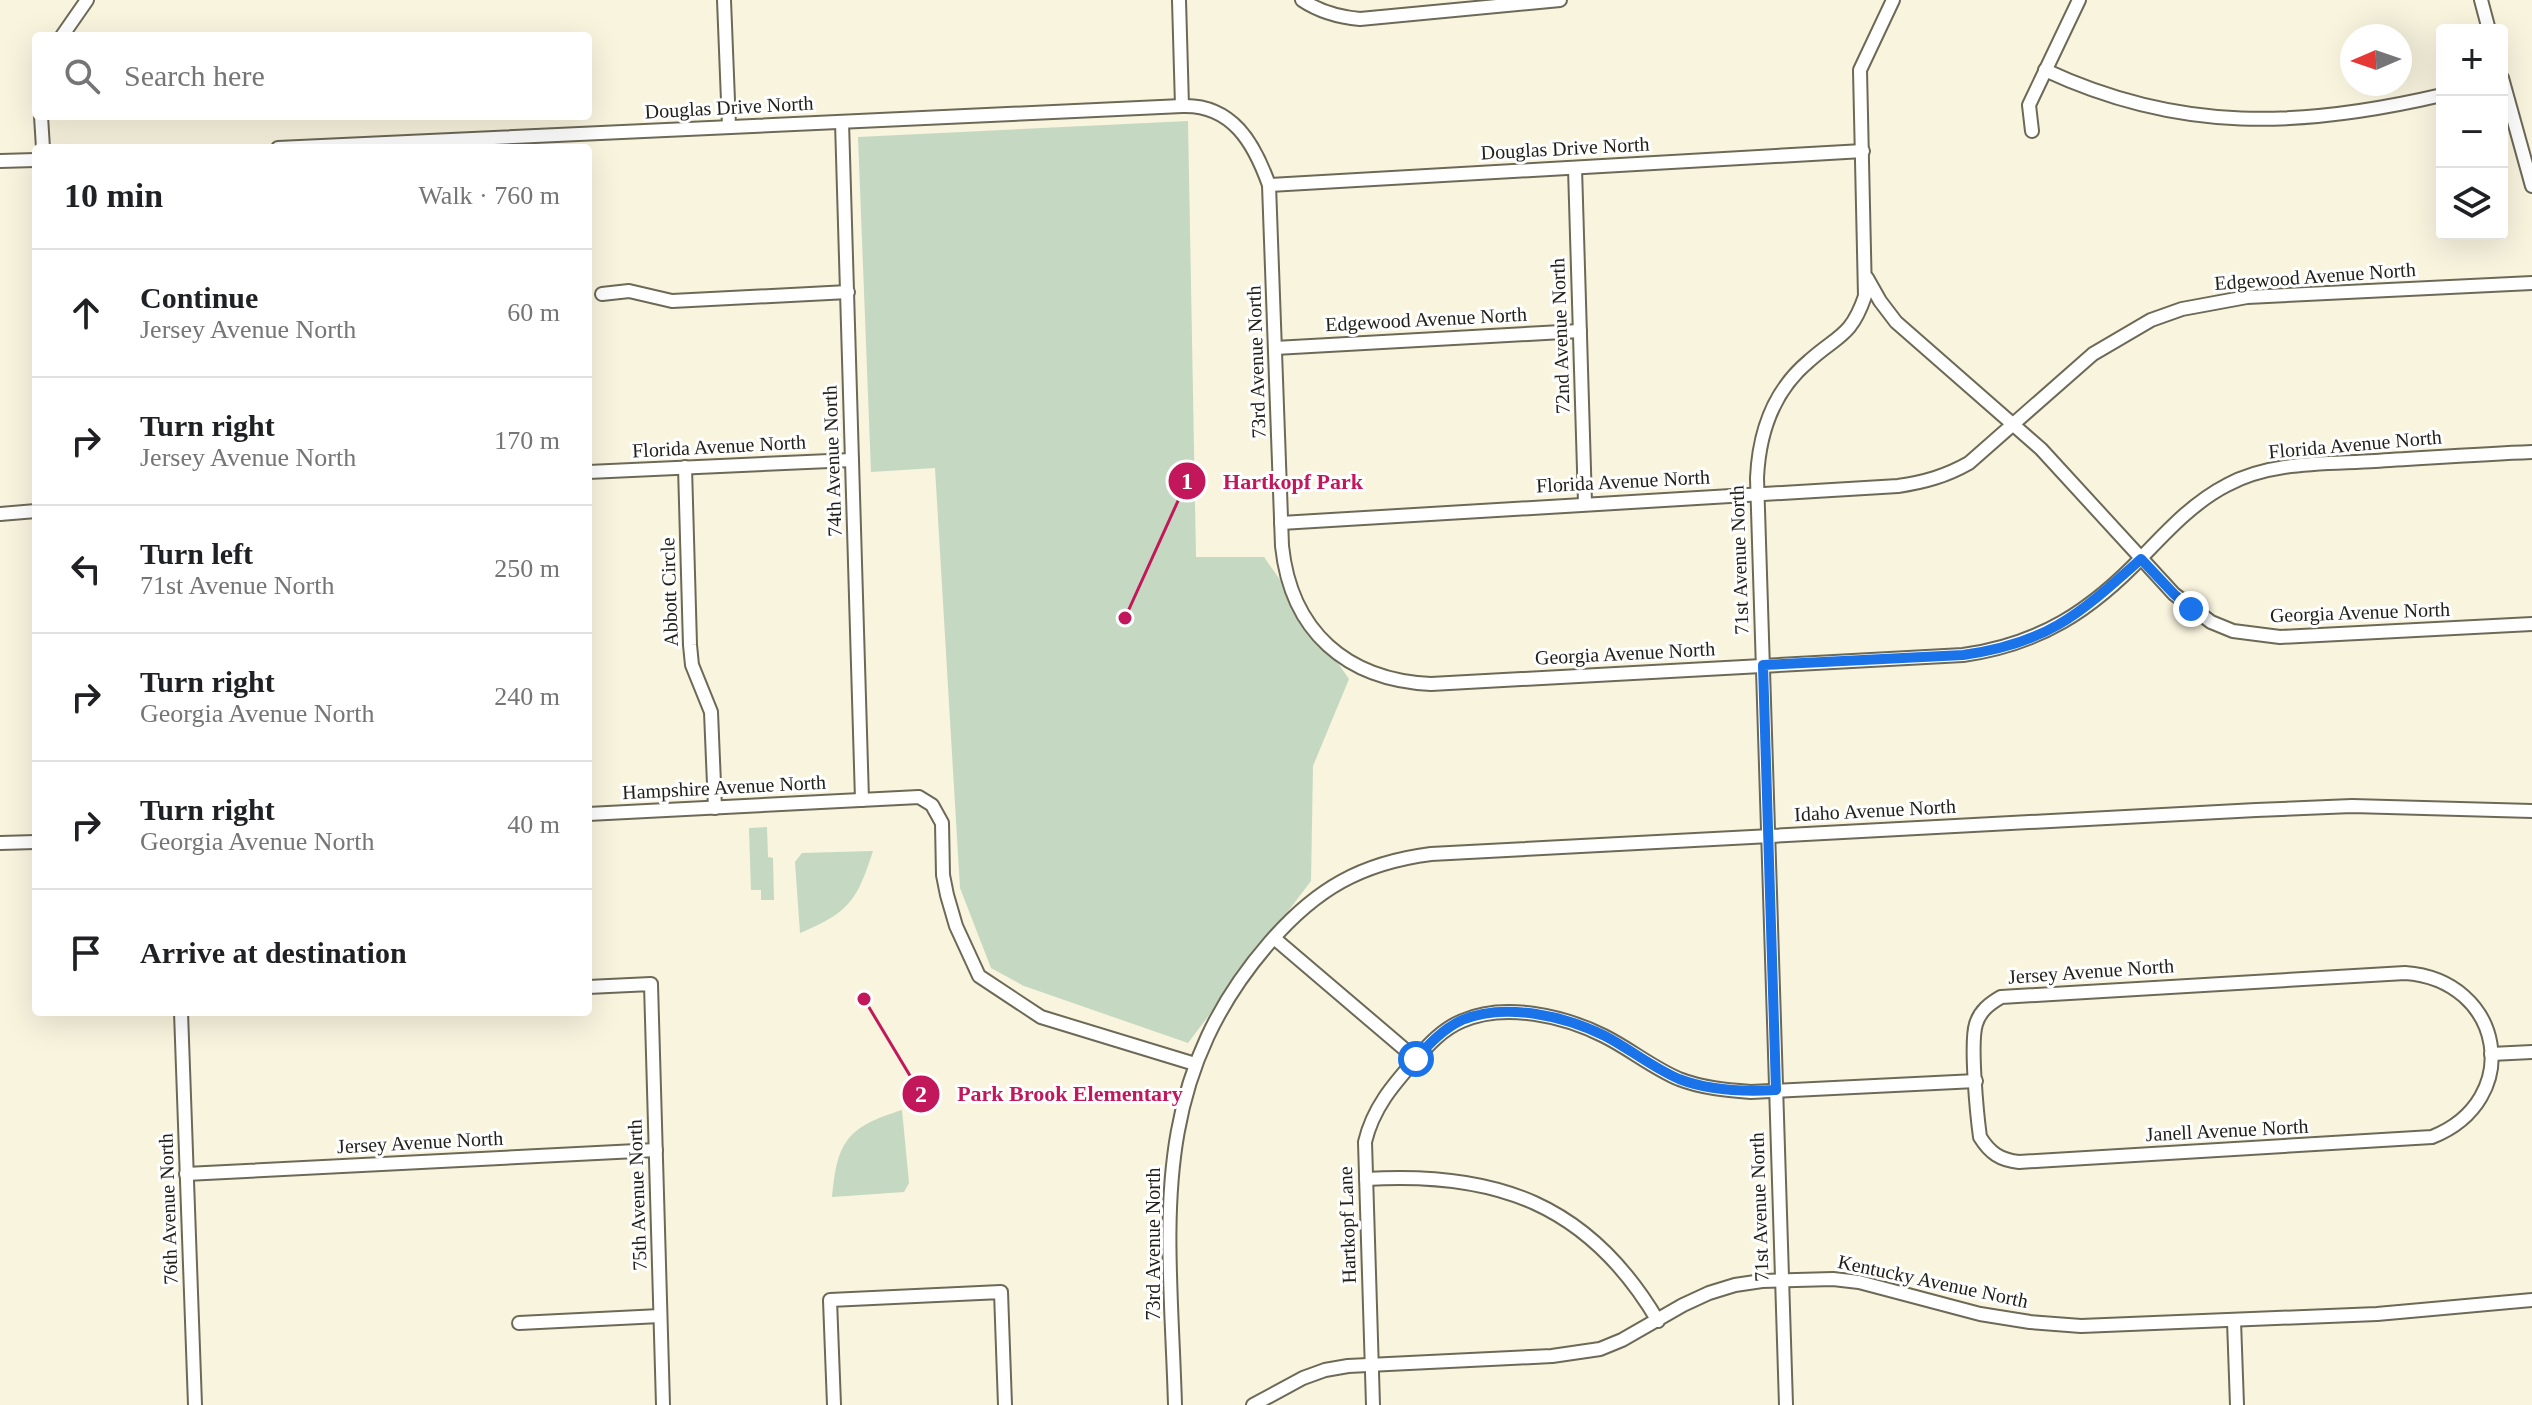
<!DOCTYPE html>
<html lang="en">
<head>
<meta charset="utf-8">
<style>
  :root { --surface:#fff; --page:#f6f6f6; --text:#202124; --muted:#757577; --line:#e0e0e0 }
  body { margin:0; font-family:"Times New Roman",serif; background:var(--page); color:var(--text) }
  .controls { position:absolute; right:24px; top:24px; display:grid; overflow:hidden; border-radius:8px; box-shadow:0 8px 32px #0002 }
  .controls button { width:72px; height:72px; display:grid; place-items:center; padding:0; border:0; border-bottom:2px solid var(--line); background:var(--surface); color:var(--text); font:40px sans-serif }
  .compass { position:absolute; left:2340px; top:24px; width:72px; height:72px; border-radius:50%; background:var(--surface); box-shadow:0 8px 32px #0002; rotate:268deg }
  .stop { position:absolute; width:24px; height:24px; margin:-18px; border:6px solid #1a73e8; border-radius:50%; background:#fff }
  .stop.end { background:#1a73e8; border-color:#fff; box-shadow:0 2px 8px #0008 }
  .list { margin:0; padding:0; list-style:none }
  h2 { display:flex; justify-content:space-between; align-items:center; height:104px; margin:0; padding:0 32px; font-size:34px }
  h2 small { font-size:26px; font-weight:400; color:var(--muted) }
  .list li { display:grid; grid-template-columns:52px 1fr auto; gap:24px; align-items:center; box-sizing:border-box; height:128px; padding:0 32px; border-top:2px solid var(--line) }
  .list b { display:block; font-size:30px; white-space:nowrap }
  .list p { margin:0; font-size:26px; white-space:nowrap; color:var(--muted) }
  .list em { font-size:26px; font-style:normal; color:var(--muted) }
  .icon { flex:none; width:44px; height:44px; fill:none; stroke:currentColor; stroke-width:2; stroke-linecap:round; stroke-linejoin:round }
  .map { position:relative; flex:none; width:2532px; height:1405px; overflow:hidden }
  .search { position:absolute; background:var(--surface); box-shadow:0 8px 32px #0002; left:32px; top:32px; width:560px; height:88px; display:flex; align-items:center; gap:20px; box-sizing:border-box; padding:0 28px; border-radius:8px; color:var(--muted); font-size:30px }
  .panel { position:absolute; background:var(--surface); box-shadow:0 8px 32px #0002; left:32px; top:144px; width:560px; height:872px; border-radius:8px }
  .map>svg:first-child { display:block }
</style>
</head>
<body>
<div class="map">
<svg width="2532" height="1405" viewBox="0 0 2532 1405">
  <rect width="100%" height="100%" fill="#f9f4de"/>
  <g fill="#c5d8c1">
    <polygon points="1188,121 1196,557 1264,557 1349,679 1313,766 1311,881 1188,1043 1024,986 991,968 960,888 935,468 871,472 858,137"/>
    <polygon points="767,827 768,857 773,858 774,900 761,900 761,890 751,890 749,828"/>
    <path d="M 873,851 C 857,901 848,913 800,933 L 795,862 L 802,853 Z"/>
    <path d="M 902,1110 L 909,1183 L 904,1192 L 832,1197 C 837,1140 848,1127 902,1110 Z"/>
  </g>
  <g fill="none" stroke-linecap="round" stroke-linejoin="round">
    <defs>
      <g id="minor">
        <polyline points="724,0 729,126"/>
        <polyline points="1179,0 1182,106"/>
        <path d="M 1302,0 C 1320,12 1338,17 1360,19 L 1560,0"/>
        <polyline points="2481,0 2489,30"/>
        <polyline points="62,36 87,0"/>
        <path d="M 2045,70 C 2180,133 2300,128 2442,95"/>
        <polyline points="2502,78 2532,186"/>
        <polyline points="41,116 43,148"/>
        <polyline points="842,122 862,800"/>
        <polyline points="2032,131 2029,105 2079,0"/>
        <path d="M 278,148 L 1182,106 C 1232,104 1254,143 1269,185 L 1282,546 C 1291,631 1346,680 1431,684 L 1963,655 C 2040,644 2091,611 2144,555 C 2169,529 2194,502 2227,485 C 2271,461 2326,464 2375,461 C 2427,458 2480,454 2532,452"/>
        <polyline points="0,161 36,160"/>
        <polyline points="1575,168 1585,503"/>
        <polyline points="1269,185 1863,151"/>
        <polyline points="1867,278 1880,301 1896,322 2041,449 2174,594 2211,622 2233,631 2280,637 2532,624"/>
        <polyline points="602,294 629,291 672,301 848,292"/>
        <polyline points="1275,348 1580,331"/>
        <polyline points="685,467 690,645 692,665 711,712 715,808"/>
        <polyline points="588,472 852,460"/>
        <polyline points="0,514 36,511"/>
        <path d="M 1281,523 L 1898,486 C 1925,482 1946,476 1969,463 L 2093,354 L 2151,320 L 2182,309 L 2247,297 L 2532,283"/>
        <polyline points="588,814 919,797 932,805 942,823 943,875 947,895 956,926 979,976 1041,1017 1195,1064"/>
        <polyline points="0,843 36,842"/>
        <polyline points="1274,938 1416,1059"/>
        <path d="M 2405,973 C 2504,980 2525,1100 2432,1137 L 2019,1162 C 2000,1160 1990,1153 1980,1137 C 1977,1115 1970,1043 1976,1024 C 1980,1011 1989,1004 2001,997 Z"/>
        <polyline points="588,987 651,984 663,1405"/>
        <polyline points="181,1012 195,1405"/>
        <polyline points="2491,1054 2532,1052"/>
        <polyline points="186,1174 656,1150"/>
        <path d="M 1366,1179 C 1496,1171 1589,1204 1658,1321"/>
        <polyline points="2234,1321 2237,1405"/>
        <polyline points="519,1323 660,1316"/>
        <polyline points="834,1405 830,1300 1001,1292 1005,1405"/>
        <path d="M 1175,1405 C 1170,1229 1144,1087 1270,942 C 1316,889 1361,863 1431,854 L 2256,810 L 2352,806 L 2532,811"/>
        <polyline points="1253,1405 1303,1378 1325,1370 1348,1366 1552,1356 1600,1349 1622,1340 1683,1305 1709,1293 1735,1285 1762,1281 1833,1279 1859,1282 1980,1314 2030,1322 2081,1326 2377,1314 2532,1300"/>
        <path d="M 1373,1405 L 1365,1142 C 1373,1108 1393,1085 1415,1060 C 1429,1044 1443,1029 1462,1021 C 1505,1002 1564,1016 1604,1036 C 1630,1049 1653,1068 1679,1079 C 1702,1088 1726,1090 1751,1092 L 1976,1081"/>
        <path d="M 1786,1405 L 1757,478 C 1759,433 1773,391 1809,361 C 1838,335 1851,337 1865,296 L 1860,70 L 1893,0"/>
      </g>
    </defs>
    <use href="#minor" stroke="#6d6957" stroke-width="16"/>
    <use href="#minor" stroke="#fff" stroke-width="12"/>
  </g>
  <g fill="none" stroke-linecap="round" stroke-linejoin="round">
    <path stroke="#1a73e8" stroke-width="10" d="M 1416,1059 C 1429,1044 1443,1029 1462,1020 C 1505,1002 1565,1016 1605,1036 C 1630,1049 1653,1068 1679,1079 C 1710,1091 1743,1092 1776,1090 L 1763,665 L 1963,655 C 2049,643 2079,614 2141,559 L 2174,594 L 2191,609"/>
  </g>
  <g text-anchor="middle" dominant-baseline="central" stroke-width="6" stroke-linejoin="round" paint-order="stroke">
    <g font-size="20" fill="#222119" stroke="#fff">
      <text transform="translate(729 107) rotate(-3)">Douglas Drive North</text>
      <text transform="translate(1565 148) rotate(-3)">Douglas Drive North</text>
      <text transform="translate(2315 276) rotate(-4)">Edgewood Avenue North</text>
      <text transform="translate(1426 319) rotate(-3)">Edgewood Avenue North</text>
      <text transform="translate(1560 336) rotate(-92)">72nd Avenue North</text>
      <text transform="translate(1256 362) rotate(-92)">73rd Avenue North</text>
      <text transform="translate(2355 444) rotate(-5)">Florida Avenue North</text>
      <text transform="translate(719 446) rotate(-3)">Florida Avenue North</text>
      <text transform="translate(832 461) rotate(-92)">74th Avenue North</text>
      <text transform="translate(1623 481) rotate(-3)">Florida Avenue North</text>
      <text transform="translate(1739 560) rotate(-92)">71st Avenue North</text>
      <text transform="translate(669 592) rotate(-92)">Abbott Circle</text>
      <text transform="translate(2360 612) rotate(-2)">Georgia Avenue North</text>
      <text transform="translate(1625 653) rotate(-3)">Georgia Avenue North</text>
      <text transform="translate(724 787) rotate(-3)">Hampshire Avenue North</text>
      <text transform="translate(1875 810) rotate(-3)">Idaho Avenue North</text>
      <text transform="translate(2091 971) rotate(-4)">Jersey Avenue North</text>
      <text transform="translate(2227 1130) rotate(-3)">Janell Avenue North</text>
      <text transform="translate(420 1142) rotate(-3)">Jersey Avenue North</text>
      <text transform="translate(637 1195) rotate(-92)">75th Avenue North</text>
      <text transform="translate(1759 1207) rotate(-92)">71st Avenue North</text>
      <text transform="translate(168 1209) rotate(-92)">76th Avenue North</text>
      <text transform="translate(1347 1225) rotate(-92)">Hartkopf Lane</text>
      <text transform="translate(1153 1244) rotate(-90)">73rd Avenue North</text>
      <text transform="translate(1933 1281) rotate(12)">Kentucky Avenue North</text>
    </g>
  </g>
  <path fill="none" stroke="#c2185b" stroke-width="3" d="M1125 618L1187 481M864 999L921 1094"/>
  <g fill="#c2185b" stroke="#fff" stroke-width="3">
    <circle cx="1125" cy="618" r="8"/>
    <circle cx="864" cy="999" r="8"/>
    <circle cx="1187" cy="481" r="20"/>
    <circle cx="921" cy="1094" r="20"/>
  </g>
  <g font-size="24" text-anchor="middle" font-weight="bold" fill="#fff">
    <text x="1187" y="489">1</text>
    <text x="921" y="1102">2</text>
  </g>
  <g font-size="22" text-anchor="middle" font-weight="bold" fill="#c2185b" stroke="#fff" stroke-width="6" stroke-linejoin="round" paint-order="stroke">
    <text x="1293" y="489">Hartkopf Park</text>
    <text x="1070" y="1101">Park Brook Elementary</text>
  </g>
</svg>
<div class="controls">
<button>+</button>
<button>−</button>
<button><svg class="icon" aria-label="layers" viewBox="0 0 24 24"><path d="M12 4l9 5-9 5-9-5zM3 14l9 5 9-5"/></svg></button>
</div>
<svg class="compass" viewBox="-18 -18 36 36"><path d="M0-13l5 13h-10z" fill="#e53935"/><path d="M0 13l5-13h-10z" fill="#757577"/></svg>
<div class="stop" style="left:1416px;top:1059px"></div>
<div class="stop end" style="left:2191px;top:609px"></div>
<div class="search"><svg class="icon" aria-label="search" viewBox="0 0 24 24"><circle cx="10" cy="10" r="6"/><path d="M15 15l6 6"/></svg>Search here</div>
<section class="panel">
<h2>10 min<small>Walk · 760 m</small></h2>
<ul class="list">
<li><svg class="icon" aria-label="ahead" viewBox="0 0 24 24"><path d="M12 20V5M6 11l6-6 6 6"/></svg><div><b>Continue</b><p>Jersey Avenue North</p></div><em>60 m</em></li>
<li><svg class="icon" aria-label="right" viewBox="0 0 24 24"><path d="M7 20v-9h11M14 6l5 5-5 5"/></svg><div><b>Turn right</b><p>Jersey Avenue North</p></div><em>170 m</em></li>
<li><svg class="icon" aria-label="left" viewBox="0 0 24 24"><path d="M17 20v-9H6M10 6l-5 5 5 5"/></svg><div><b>Turn left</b><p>71st Avenue North</p></div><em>250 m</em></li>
<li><svg class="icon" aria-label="right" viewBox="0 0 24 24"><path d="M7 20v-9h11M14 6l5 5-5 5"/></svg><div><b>Turn right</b><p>Georgia Avenue North</p></div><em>240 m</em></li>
<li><svg class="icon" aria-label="right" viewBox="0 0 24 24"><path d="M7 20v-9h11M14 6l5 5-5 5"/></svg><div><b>Turn right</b><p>Georgia Avenue North</p></div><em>40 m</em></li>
<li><svg class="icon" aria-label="arrive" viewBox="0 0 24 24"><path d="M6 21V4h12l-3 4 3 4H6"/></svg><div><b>Arrive at destination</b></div></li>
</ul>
</section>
</div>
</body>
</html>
